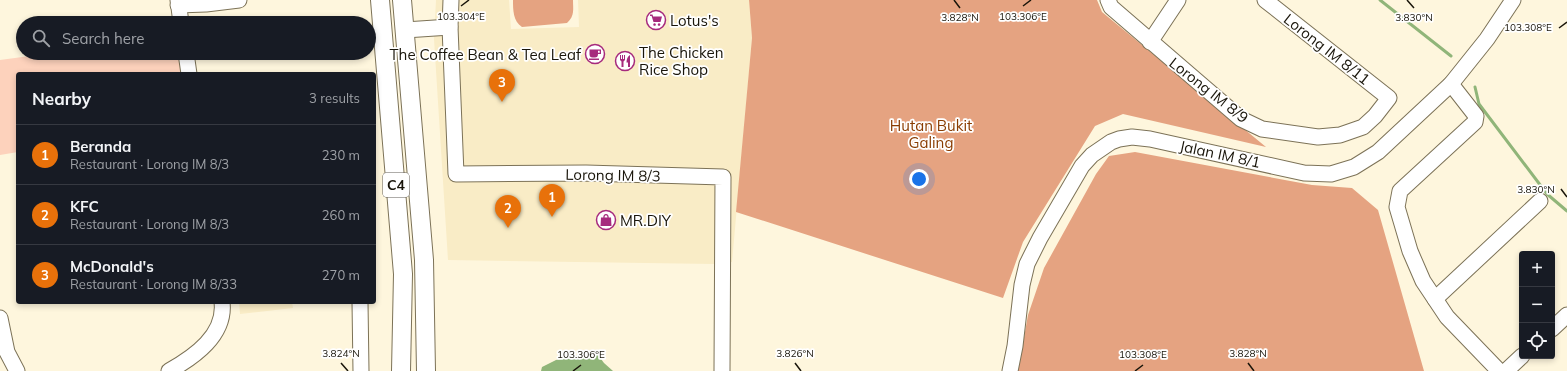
<!DOCTYPE html>
<html lang="en">
<head>
<meta charset="utf-8">
<style>
  :root { --surface:#171b24; --page:#20242c; --text:#f1f3f6; --muted:#9ea1a6; --line:#363941; --accent:#0b8043 }
  body { margin:0; font-family:Mulish,sans-serif; background:var(--page); color:var(--text) }
  .controls { position:absolute; right:12px; bottom:12px; display:grid; overflow:hidden; border-radius:4px; box-shadow:0 2px 6px #0003 }
  .controls button { width:36px; height:36px; display:grid; place-items:center; padding:0; border:0; border-bottom:1px solid var(--line); background:var(--surface); color:var(--text); font:20px sans-serif }
  .you { position:absolute; left:919px; top:179px; width:14px; height:14px; margin:-10px; border:3px solid #fff; border-radius:50%; background:#1a73e8; box-shadow:0 0 0 6px #1a73e833 }
  .badge { display:grid; place-items:center; width:26px; height:26px; border-radius:50%; background:var(--accent); color:#fff; font-size:13px; font-weight:700 }
  .pin { position:absolute; translate:-50% -33px; filter:drop-shadow(0 1px 2px #0008) }
  .pin::after { content:''; position:absolute; top:21px; width:14px; height:12px; background:inherit; clip-path:polygon(0 0,100% 0,50% 100%) }
  .list { margin:0; padding:0; list-style:none }
  h2 { display:flex; justify-content:space-between; align-items:center; height:52px; margin:0; padding:0 16px; font-size:17px }
  h2 small { font-size:13px; font-weight:400; color:var(--muted) }
  .list li { display:grid; grid-template-columns:26px 1fr auto; gap:12px; align-items:center; box-sizing:border-box; height:60px; padding:0 16px; border-top:1px solid var(--line) }
  .list b { display:block; font-size:15px; white-space:nowrap }
  .list p { margin:0; font-size:13px; white-space:nowrap; color:var(--muted) }
  .list em { font-size:13px; font-style:normal; color:var(--muted) }
  .icon { flex:none; width:22px; height:22px; fill:none; stroke:currentColor; stroke-width:2; stroke-linecap:round; stroke-linejoin:round }
  .map { position:relative; flex:none; width:1567px; height:371px; overflow:hidden }
  .search { position:absolute; background:var(--surface); box-shadow:0 2px 6px #0003; left:16px; top:16px; width:360px; height:44px; display:flex; align-items:center; gap:10px; box-sizing:border-box; padding:0 14px; border-radius:22px; color:var(--muted); font-size:15px }
  .panel { position:absolute; background:var(--surface); box-shadow:0 2px 6px #0003; left:16px; top:72px; width:360px; height:232px; border-radius:4px }
  .map>svg:first-child { display:block }
</style>
</head>
<body>
<div class="map">
<svg width="1567" height="371" viewBox="0 0 1567 371">
  <rect width="100%" height="100%" fill="#fef6dd"/>
  <g fill="#f9ecc6">
    <polygon points="436,0 509,0 511,29 579,27 578,0 749,0 752,38 732,262 714,264 448,260 434,39"/>
    <polygon points="239,302 292,302 293,308 240,314"/>
  </g>
  <polygon fill="#fdd2bc" points="52,53 180,53 183,74 18,74 18,152 0,155 0,60"/>
  <g fill="#e5a381">
    <path d="M 513,0 L 573,0 C 573,9 575,16 567,23 L 522,27 C 513,21 513,10 513,0 Z"/>
    <polygon points="749,0 1097,0 1102,12 1266,147 1123,114 1095,126 1023,242 1003,298 736,212 752,38"/>
    <polygon points="1135,152 1312,185 1352,188 1378,210 1424,371 1018,371 1028,315 1044,268 1096,174 1109,156"/>
  </g>
  <polygon fill="#90b579" points="575,355 598,355 604,363 613,371 541,371 542,367 556,360"/>
  <g fill="none" stroke-linecap="round" stroke-linejoin="round">
    <g stroke="#90b579" stroke-width="3">
      <polyline points="1380,0 1451,56"/>
      <polyline points="1475,87 1479,104 1547,194 1567,211"/>
    </g>
    <defs>
      <g id="minor">
        <polyline points="178,0 181,23"/>
        <polyline points="451,0 450,27 456,174 586,173 723,177 722,371"/>
        <polyline points="1108,0 1111,7 1241,119 1262,129 1318,137 1340,135 1363,127 1375,116 1389,98 1265,0"/>
        <polyline points="178,5 206,4 239,0"/>
        <polyline points="405,30 450,27"/>
        <polyline points="1150,42 1178,0"/>
        <polyline points="186,53 189,74"/>
        <polyline points="1451,84 1476,116 1475,122 1400,191 1397,207 1410,251 1423,281 1447,317 1499,371"/>
        <polyline points="1435,299 1540,201"/>
        <polyline points="360,302 361,371"/>
        <polyline points="0,318 7,352 17,371"/>
        <polyline points="1552,329 1567,315"/>
        <path d="M 169,371 C 194,357 226,335 222,302"/>
        <polyline points="1010,371 1015,346 1022,285 1027,264 1040,238 1082,166 1092,155 1111,142 1119,139 1132,137 1150,139 1304,173 1331,174 1354,167 1378,152 1451,84 1487,39 1513,0"/>
        <polyline points="1506,371 1522,356"/>
      </g>
      <g id="major">
        <polyline points="380,0 403,274 401,371"/>
        <polyline points="402,0 424,260 426,371"/>
      </g>
    </defs>
    <use href="#minor" stroke="#7c7257" stroke-width="17"/>
    <use href="#major" stroke="#7c7257" stroke-width="20"/>
    <use href="#minor" stroke="#fff" stroke-width="15"/>
    <use href="#major" stroke="#fff" stroke-width="18"/>
  </g>
  <path fill="none" stroke="#19150a" stroke-width="1.5" d="M 954,0 L 960,8M 1407,0 L 1414,8M 461,6 L 469,0M 1023,6 L 1031,0M 1559,28 L 1567,22M 1561,189 L 1567,197M 341,363 L 348,371M 795,363 L 801,371M 1248,363 L 1254,371M 573,371 L 581,365M 1135,371 L 1143,365"/>
  <defs>
    <symbol id="supermarket-ring" viewBox="-11 -11 22 22"><circle r="9.5" fill="#fff" stroke="#a62a7d" stroke-width="1.5"/><path d="M-6-5.5h2.5l.6 2H6L4.5 2H-2.5L-4.4-4H-6ZM-1.5 3.2a1.3 1.3 0 1 0 .1 0ZM3 3.2a1.3 1.3 0 1 0 .1 0Z" fill="#a62a7d"/></symbol>
    <symbol id="cafe-ring" viewBox="-11 -11 22 22"><circle r="9.5" fill="#fff" stroke="#a62a7d" stroke-width="1.5"/><path d="M-5.5-4.5H6V0H3Q3 3.5 0 3.5H-2.5Q-5.5 3.5-5.5 0ZM3-3.2v2h1.7v-2ZM-6 4.5H4V6H-6Z" fill="#a62a7d"/></symbol>
    <symbol id="restaurant-ring" viewBox="-11 -11 22 22"><circle r="9.5" fill="#fff" stroke="#a62a7d" stroke-width="1.5"/><path d="M-5-6h1v4h1v-4h1v4h1v-4h1v5L-1.5 .5V6h-2V.5L-5-1ZM5-6V6H3V1.5H1.5Q1.5-4 5-6Z" fill="#a62a7d"/></symbol>
    <symbol id="shop-ring" viewBox="-11 -11 22 22"><circle r="9.5" fill="#fff" stroke="#a62a7d" stroke-width="1.5"/><path d="M-5-2.5h2.3a2.7 3.5 0 0 1 5.4 0H5L5.5 6h-11ZM-1.5-2.5h3a1.5 2.3 0 0 0-3 0Z" fill="#a62a7d"/></symbol>
  </defs>
  <g fill-rule="evenodd">
    <use href="#supermarket-ring" x="645" y="9" width="22" height="22"/>
    <use href="#cafe-ring" x="584" y="43" width="22" height="22"/>
    <use href="#restaurant-ring" x="614" y="50" width="22" height="22"/>
    <use href="#shop-ring" x="595" y="209" width="22" height="22"/>
  </g>
  <g text-anchor="middle" dominant-baseline="central" stroke-width="3.5" stroke-linejoin="round" paint-order="stroke">
    <rect fill="#fff" stroke="#5e5b54" stroke-width="1" x="383" y="173" width="26" height="24" rx="3"/>
    <g font-size="14" font-weight="bold" fill="#19150a">
      <text x="396" y="185">C4</text>
    </g>
    <g font-size="15" fill="#19150a" stroke="#fff" text-anchor="start">
      <text x="670" y="20">Lotus's</text>
      <text x="639" y="52">The Chicken<tspan x="639" dy="17">Rice Shop</tspan></text>
      <text x="581" y="54" text-anchor="end">The Coffee Bean &amp; Tea Leaf</text>
      <text x="620" y="220">MR.DIY</text>
    </g>
    <g font-size="15" fill="#19150a" stroke="#fff">
      <text transform="translate(1327 49) rotate(38)">Lorong IM 8/11</text>
      <text transform="translate(1209 90) rotate(38)">Lorong IM 8/9</text>
      <text transform="translate(1220 154) rotate(12)">Jalan IM 8/1</text>
      <text transform="translate(613 175) rotate(1)">Lorong IM 8/3</text>
    </g>
    <g font-size="15" fill="#8a3c01" stroke="#fff">
      <text x="931" y="125">Hutan Bukit<tspan x="931" dy="17">Galing</tspan></text>
    </g>
  </g>
  <g font-size="10" text-anchor="middle" fill="#19150a" stroke="#fff" stroke-width="3.5" stroke-linejoin="round" paint-order="stroke">
    <text x="1023" y="20">103.306°E</text>
    <text x="461" y="20">103.304°E</text>
    <text x="960" y="21">3.828°N</text>
    <text x="1414" y="21">3.830°N</text>
    <text x="1528" y="31">103.308°E</text>
    <text x="1536" y="193">3.830°N</text>
    <text x="341" y="357">3.824°N</text>
    <text x="795" y="357">3.826°N</text>
    <text x="1248" y="357">3.828°N</text>
    <text x="581" y="358">103.306°E</text>
    <text x="1143" y="358">103.308°E</text>
  </g>
</svg>
<div class="controls">
<button>+</button>
<button>−</button>
<button><svg class="icon" aria-label="locate" viewBox="0 0 24 24"><circle cx="12" cy="12" r="6"/><path d="M12 2v4M12 18v4M2 12h4M18 12h4"/></svg></button>
</div>
<div class="you"></div>
<div class="pin badge" style="left:552px;top:217px;background:#e8710a">1</div>
<div class="pin badge" style="left:508px;top:228px;background:#e8710a">2</div>
<div class="pin badge" style="left:502px;top:102px;background:#e8710a">3</div>
<div class="search"><svg class="icon" aria-label="search" viewBox="0 0 24 24"><circle cx="10" cy="10" r="6"/><path d="M15 15l6 6"/></svg>Search here</div>
<section class="panel">
<h2>Nearby<small>3 results</small></h2>
<ul class="list">
<li><span class="badge" style="background:#e8710a">1</span><div><b>Beranda</b><p>Restaurant · Lorong IM 8/3</p></div><em>230 m</em></li>
<li><span class="badge" style="background:#e8710a">2</span><div><b>KFC</b><p>Restaurant · Lorong IM 8/3</p></div><em>260 m</em></li>
<li><span class="badge" style="background:#e8710a">3</span><div><b>McDonald's</b><p>Restaurant · Lorong IM 8/33</p></div><em>270 m</em></li>
</ul>
</section>
</div>
</body>
</html>
